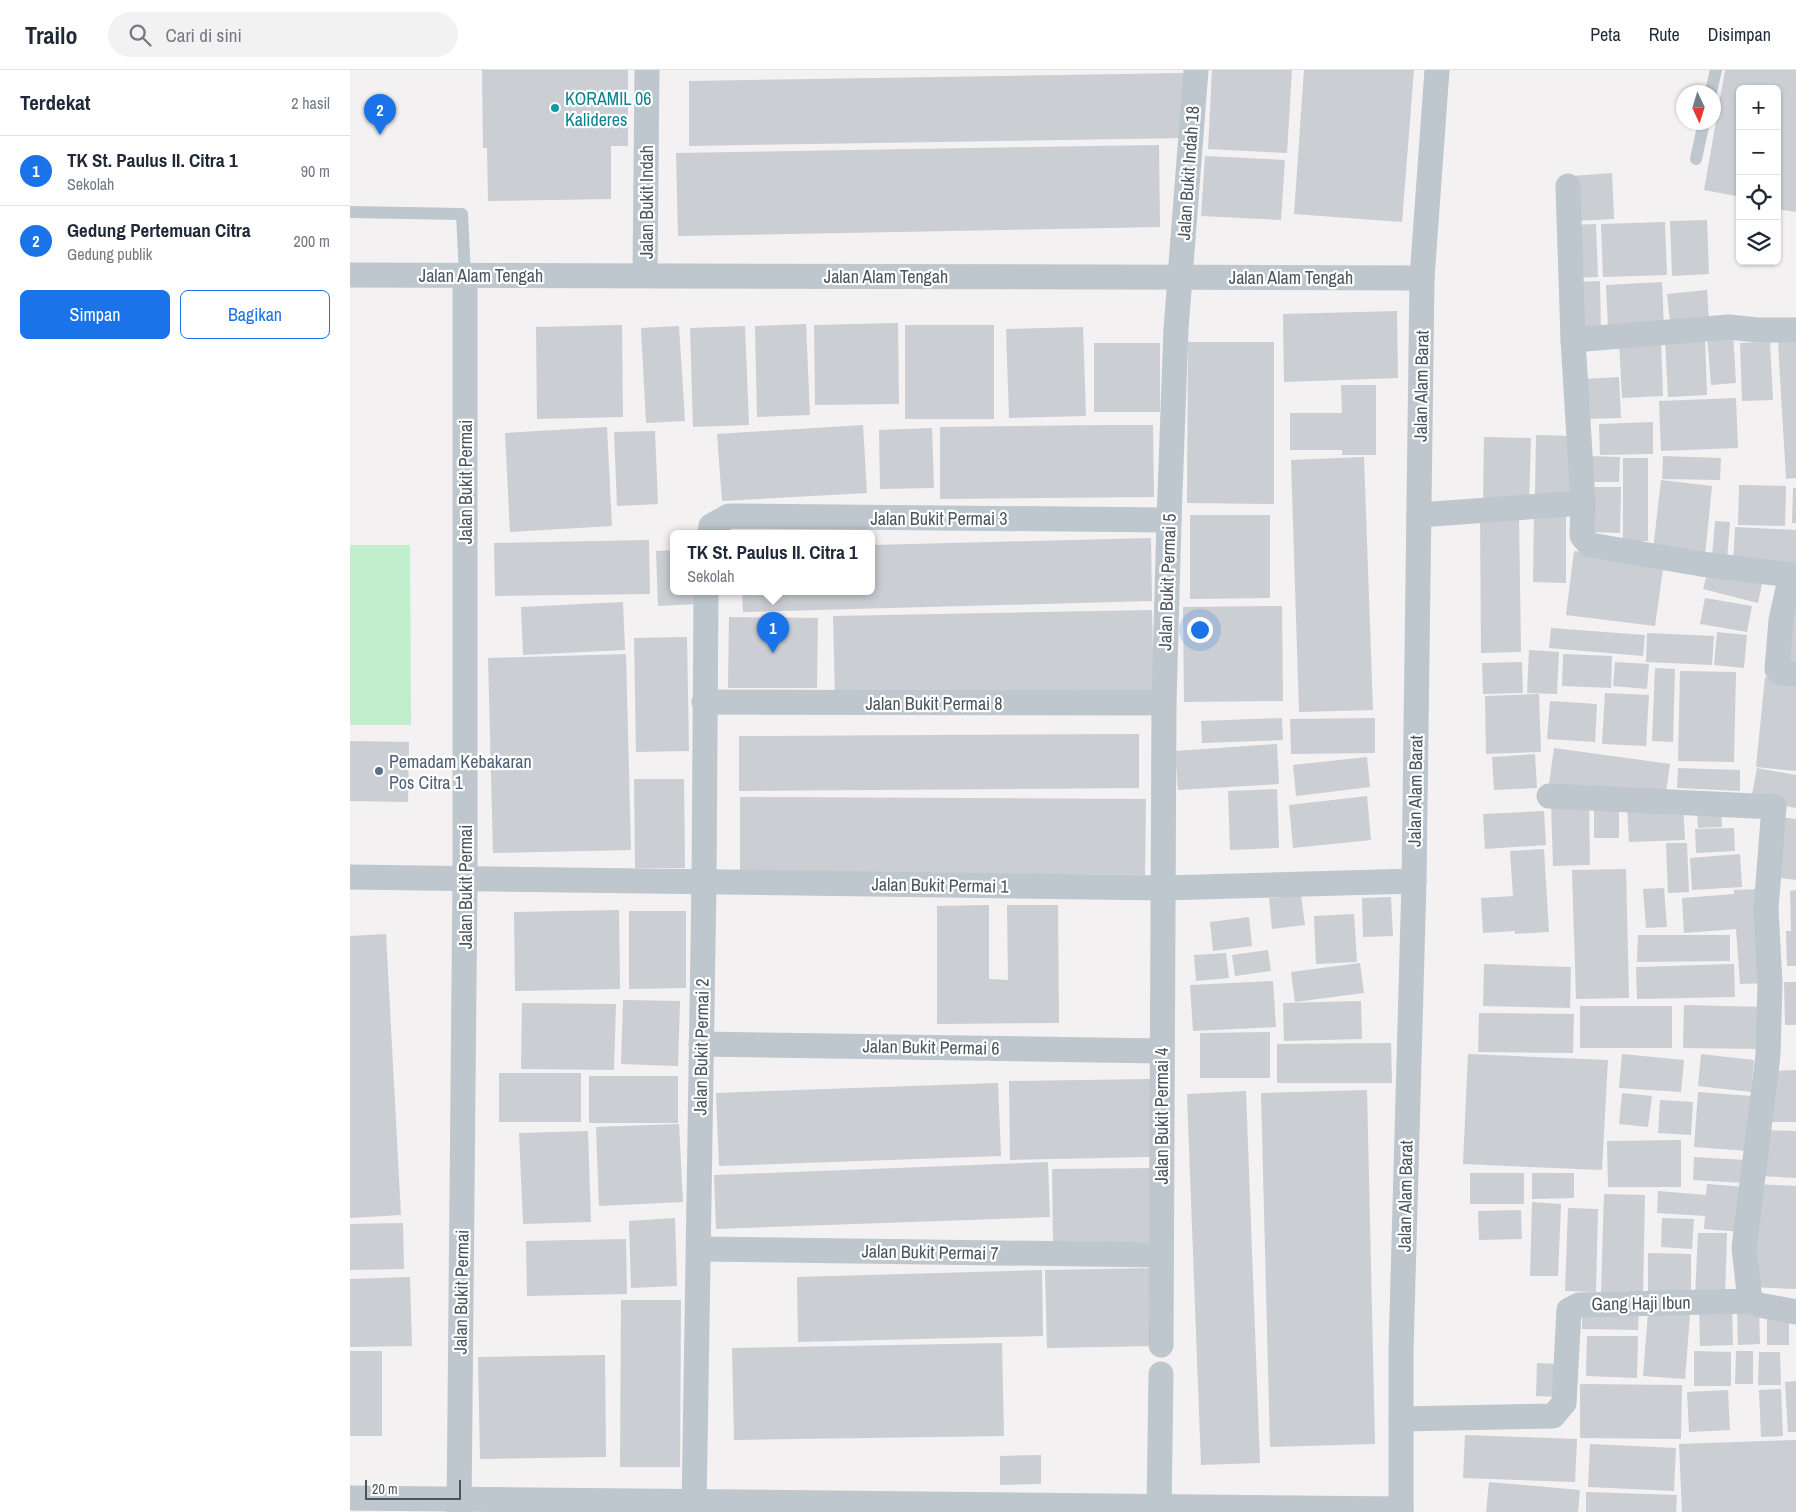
<!DOCTYPE html>
<html lang="id">
<head>
<meta charset="utf-8">
<style>
  :root { --surface:#fff; --page:#f2f2f3; --text:#1f2937; --muted:#747a83; --line:#e0e1e3; --accent:#1a73e8 }
  body { margin:0; font-family:"Archivo Narrow",sans-serif; background:var(--page); color:var(--text) }
  .controls { position:absolute; right:15px; top:15px; display:grid; overflow:hidden; border-radius:8px; box-shadow:0 1px 4px #0004 }
  .controls button { width:45px; height:45px; display:grid; place-items:center; padding:0; border:0; border-bottom:1px solid var(--line); background:var(--surface); color:var(--text); font:25px sans-serif }
  .compass { position:absolute; left:1326px; top:15px; width:45px; height:45px; border-radius:50%; background:var(--surface); box-shadow:0 1px 4px #0004; rotate:176deg }
  .scale { position:absolute; left:15px; bottom:12px; width:96px; box-sizing:border-box; padding-left:5px; border:2px solid #49565e; border-top:0; font-size:14px; line-height:18px; white-space:nowrap; color:#49565e; -webkit-text-stroke:4px #fff; paint-order:stroke }
  .you { position:absolute; left:849px; top:559px; width:18px; height:18px; margin:-12px; border:4px solid #fff; border-radius:50%; background:#1a73e8; box-shadow:0 0 0 8px #1a73e833 }
  .badge { display:grid; place-items:center; width:32px; height:32px; border-radius:50%; background:var(--accent); color:#fff; font-size:16px; font-weight:700 }
  .pin { position:absolute; translate:-50% -41px; filter:drop-shadow(0 1px 2px #0008) }
  .pin::after { content:''; position:absolute; top:26px; width:18px; height:15px; background:inherit; clip-path:polygon(0 0,100% 0,50% 100%) }
  .popup { position:absolute; left:320px; top:460px; width:205px; height:65px; box-sizing:border-box; display:grid; place-content:center; border-radius:8px; background:var(--surface); filter:drop-shadow(0 1px 4px #0005); font-size:16px; white-space:nowrap; color:var(--muted) }
  .popup b { font-size:19px; color:var(--text) }
  .popup::after { content:''; position:absolute; left:50%; top:100%; margin-left:-10px; border:10px solid transparent; border-top-color:var(--surface) }
  .list { margin:0; padding:0; list-style:none }
  h2 { display:flex; justify-content:space-between; align-items:center; height:65px; margin:0; padding:0 20px; font-size:21px }
  h2 small { font-size:16px; font-weight:400; color:var(--muted) }
  .list li { display:grid; grid-template-columns:32px 1fr auto; gap:15px; align-items:center; box-sizing:border-box; height:70px; padding:0 20px; border-top:1px solid var(--line) }
  .list b { display:block; font-size:19px; white-space:nowrap }
  .list p { margin:0; font-size:16px; white-space:nowrap; color:var(--muted) }
  .list em { font-size:16px; font-style:normal; color:var(--muted) }
  .actions { display:flex; gap:10px; padding:15px 20px }
  .actions a { flex:1; padding:11px 0; border:1px solid var(--accent); border-radius:8px; text-align:center; font-size:18px; color:var(--accent) }
  .actions .main { background:var(--accent); color:#fff }
  .icon { flex:none; width:28px; height:28px; fill:none; stroke:currentColor; stroke-width:2; stroke-linecap:round; stroke-linejoin:round }
  .map { position:relative; flex:none; width:1446px; height:1442px; overflow:hidden }
  header { display:flex; align-items:center; gap:30px; box-sizing:border-box; height:70px; padding:0 25px; background:var(--surface); border-bottom:1px solid var(--line) }
  header strong { font-size:24px }
  nav { display:flex; gap:28px; margin-inline-start:auto; font-size:18px }
  .search { width:350px; height:45px; background:var(--page); display:flex; align-items:center; gap:12px; box-sizing:border-box; padding:0 18px; border-radius:28px; color:var(--muted); font-size:19px }
  main { display:flex }
  aside { flex:1; background:var(--surface) }
  .map>svg:first-child { display:block }
</style>
</head>
<body>
<header>
<strong>Trailo</strong>
<div class="search"><svg class="icon" aria-label="search" viewBox="0 0 24 24"><circle cx="10" cy="10" r="6"/><path d="M15 15l6 6"/></svg>Cari di sini</div>
<nav><a>Peta</a><a>Rute</a><a>Disimpan</a></nav>
</header>
<main>
<aside>
<h2>Terdekat<small>2 hasil</small></h2>
<ul class="list">
<li><span class="badge">1</span><div><b>TK St. Paulus II. Citra 1</b><p>Sekolah</p></div><em>90 m</em></li>
<li><span class="badge">2</span><div><b>Gedung Pertemuan Citra</b><p>Gedung publik</p></div><em>200 m</em></li>
</ul>
<div class="actions"><a class="main">Simpan</a><a>Bagikan</a></div>
</aside>
<div class="map">
<svg width="1446" height="1442" viewBox="0 0 1446 1442">
  <rect width="100%" height="100%" fill="#f3f1f1"/>
  <polygon fill="#c1efcd" points="0,475 60,475 61,655 0,655"/>
  <g fill="#cbced3">
    <polygon points="132,0 278,0 278,76 261,76 261,129 138,131 137,78 133,78"/>
    <polygon points="862,0 942,0 937,83 858,79"/>
    <polygon points="954,0 1064,0 1052,152 944,144"/>
    <polygon points="1375,0 1446,0 1446,142 1427,139 1427,19 1390,19 1390,132 1386,131 1386,126 1354,120"/>
    <polygon points="833,3 835,68 339,76 339,11"/>
    <polygon points="809,75 810,157 328,166 326,83"/>
    <polygon points="855,86 935,90 931,150 851,146"/>
    <polygon points="1262,103 1264,149 1225,151 1222,106"/>
    <polygon points="1357,150 1359,204 1322,206 1320,151"/>
    <polygon points="1315,152 1317,205 1253,207 1251,154"/>
    <polygon points="1246,154 1248,207 1225,208 1224,155"/>
    <polygon points="1250,211 1251,264 1227,265 1225,212"/>
    <polygon points="1312,212 1314,257 1258,259 1256,215"/>
    <polygon points="1357,220 1359,250 1320,253 1317,224"/>
    <polygon points="1047,241 1048,308 934,312 933,244"/>
    <polygon points="548,253 549,334 465,335 464,255"/>
    <polygon points="456,254 460,345 407,347 405,256"/>
    <polygon points="272,255 273,347 187,349 186,257"/>
    <rect x="555" y="255" width="89" height="94"/>
    <polygon points="329,256 335,351 296,353 291,258"/>
    <polygon points="395,256 399,355 343,357 340,258"/>
    <polygon points="733,257 736,346 659,348 656,259"/>
    <polygon points="1383,263 1386,313 1361,315 1357,264"/>
    <polygon points="1355,267 1357,325 1318,327 1315,268"/>
    <polygon points="1311,268 1313,326 1272,328 1269,270"/>
    <polygon points="1446,271 1446,408 1436,409 1428,272"/>
    <polygon points="838,272 924,272 924,434 837,433"/>
    <polygon points="1420,272 1423,330 1392,331 1390,273"/>
    <rect x="744" y="273" width="66" height="69"/>
    <polygon points="1269,307 1271,348 1235,349 1233,309"/>
    <polygon points="991,315 1026,315 1026,385 992,385 992,380 940,380 940,343 992,343"/>
    <polygon points="1386,328 1388,378 1311,381 1309,331"/>
    <polygon points="1303,352 1303,384 1250,385 1249,354"/>
    <polygon points="513,355 517,423 372,431 367,364"/>
    <polygon points="755,355 803,355 804,427 590,429 590,357"/>
    <polygon points="257,357 262,456 160,462 155,363"/>
    <polygon points="582,358 584,418 530,419 529,360"/>
    <polygon points="305,361 308,434 267,436 264,362"/>
    <polygon points="1186,365 1224,366 1223,424 1185,424"/>
    <polygon points="1134,367 1181,368 1179,434 1133,433"/>
    <polygon points="1239,386 1270,387 1269,412 1238,412"/>
    <polygon points="1313,386 1371,388 1370,410 1312,409"/>
    <polygon points="1014,387 1023,640 949,642 941,390"/>
    <rect x="1273" y="388" width="25" height="83"/>
    <polygon points="1311,410 1362,416 1355,486 1303,480"/>
    <polygon points="1389,415 1436,416 1435,456 1388,455"/>
    <polygon points="1241,417 1271,417 1270,463 1240,462"/>
    <polygon points="1443,418 1446,418 1446,453 1442,453"/>
    <polygon points="1216,441 1216,513 1183,512 1184,442"/>
    <polygon points="840,445 920,445 920,528 840,529"/>
    <polygon points="1169,446 1171,582 1131,583 1130,447"/>
    <polygon points="1365,451 1380,452 1377,489 1362,487"/>
    <polygon points="1385,457 1446,460 1446,500 1383,496"/>
    <polygon points="801,468 802,531 393,542 392,522 522,522 522,475"/>
    <polygon points="299,470 300,524 145,526 144,473"/>
    <polygon points="324,480 324,522 348,522 348,534 308,536 306,481"/>
    <polygon points="1224,481 1314,492 1305,556 1216,545"/>
    <polygon points="1358,500 1412,514 1408,533 1353,519"/>
    <polygon points="1446,522 1446,599 1437,598"/>
    <polygon points="1355,528 1402,536 1397,562 1350,554"/>
    <polygon points="273,532 275,580 173,585 171,537"/>
    <polygon points="932,536 933,631 834,632 833,537"/>
    <polygon points="802,540 804,621 485,627 483,546"/>
    <polygon points="379,547 468,548 467,618 378,618"/>
    <polygon points="1201,558 1295,565 1293,586 1199,578"/>
    <polygon points="1367,562 1397,565 1394,598 1364,595"/>
    <polygon points="1297,563 1364,566 1362,595 1296,592"/>
    <polygon points="337,567 339,681 286,682 284,568"/>
    <polygon points="1179,580 1209,582 1207,624 1177,623"/>
    <polygon points="276,584 281,780 143,783 138,588"/>
    <polygon points="1213,584 1262,586 1261,618 1212,616"/>
    <polygon points="1172,592 1173,623 1133,624 1132,593"/>
    <polygon points="1265,592 1299,594 1297,619 1263,616"/>
    <polygon points="1305,598 1325,599 1323,672 1302,671"/>
    <polygon points="1330,601 1386,602 1384,692 1328,691"/>
    <polygon points="1415,607 1446,611 1446,701 1406,697"/>
    <polygon points="1255,623 1299,625 1296,676 1252,674"/>
    <polygon points="1189,624 1191,682 1136,684 1135,626"/>
    <polygon points="1200,631 1247,634 1245,672 1197,669"/>
    <polygon points="932,648 933,670 852,673 851,651"/>
    <polygon points="1025,648 1025,683 941,684 940,649"/>
    <polygon points="789,664 789,718 389,721 389,666"/>
    <polygon points="0,671 59,672 58,732 0,731"/>
    <polygon points="927,674 929,714 828,720 825,681"/>
    <polygon points="1204,678 1320,694 1315,730 1199,714"/>
    <polygon points="1185,684 1187,718 1144,720 1142,687"/>
    <polygon points="1017,687 1020,717 946,726 943,695"/>
    <polygon points="1328,698 1390,700 1390,721 1327,718"/>
    <polygon points="1407,698 1446,705 1446,738 1401,730"/>
    <polygon points="284,709 334,709 335,798 285,798"/>
    <polygon points="927,719 929,778 880,780 878,721"/>
    <polygon points="1017,726 1021,770 943,778 939,735"/>
    <polygon points="390,727 796,729 795,805 390,803"/>
    <rect x="1244" y="729" width="25" height="39"/>
    <polygon points="1239,732 1240,795 1203,796 1201,733"/>
    <polygon points="1333,734 1335,770 1279,772 1277,736"/>
    <polygon points="1347,738 1371,738 1372,757 1348,758"/>
    <polygon points="1194,741 1196,775 1135,779 1133,744"/>
    <polygon points="1430,747 1446,749 1446,810 1422,807"/>
    <polygon points="1384,758 1385,781 1346,783 1345,759"/>
    <polygon points="1316,773 1337,773 1339,822 1318,823"/>
    <polygon points="1194,779 1199,862 1165,864 1165,861 1133,863 1131,828 1163,826 1160,781"/>
    <polygon points="1390,784 1392,817 1342,820 1340,788"/>
    <polygon points="1276,799 1279,928 1226,929 1222,800"/>
    <polygon points="1314,818 1317,857 1296,858 1293,819"/>
    <polygon points="1412,819 1418,913 1390,914 1386,859 1334,863 1332,828 1384,824 1384,820"/>
    <polygon points="1446,820 1446,896 1437,896 1436,861 1441,861 1440,821"/>
    <polygon points="951,825 955,855 922,859 919,828"/>
    <polygon points="1041,827 1043,866 1013,867 1012,828"/>
    <polygon points="639,835 639,909 658,910 657,835 708,835 709,953 587,954 587,836"/>
    <polygon points="269,840 270,919 165,921 164,842"/>
    <polygon points="279,841 336,841 336,918 279,919"/>
    <polygon points="1004,844 1007,892 966,894 964,846"/>
    <polygon points="899,847 902,876 863,881 860,852"/>
    <polygon points="36,864 51,1145 0,1148 0,866"/>
    <polygon points="1288,865 1380,865 1380,891 1287,892"/>
    <polygon points="918,880 921,901 885,906 882,885"/>
    <polygon points="876,883 879,908 846,911 844,885"/>
    <polygon points="1010,893 1014,923 945,932 941,902"/>
    <polygon points="1134,894 1221,897 1220,938 1133,936"/>
    <polygon points="1384,894 1385,927 1287,929 1286,897"/>
    <polygon points="923,911 926,957 843,961 840,915"/>
    <polygon points="1434,912 1446,912 1446,955 1435,955"/>
    <polygon points="273,930 330,931 328,996 271,994"/>
    <polygon points="1011,931 1012,969 934,971 933,933"/>
    <polygon points="172,933 266,934 264,1000 171,999"/>
    <polygon points="1334,935 1416,937 1416,979 1333,978"/>
    <rect x="1230" y="936" width="92" height="42"/>
    <polygon points="1129,943 1224,944 1223,983 1128,982"/>
    <polygon points="920,962 920,1008 850,1008 850,963"/>
    <polygon points="1041,973 1042,1013 927,1013 927,974"/>
    <polygon points="1118,984 1258,990 1252,1100 1113,1094"/>
    <polygon points="1272,984 1334,990 1331,1022 1269,1018"/>
    <polygon points="1351,984 1404,990 1401,1022 1348,1016"/>
    <polygon points="1446,1000 1446,1052 1420,1052 1419,1001"/>
    <rect x="149" y="1003" width="82" height="49"/>
    <rect x="239" y="1006" width="89" height="47"/>
    <polygon points="800,1009 801,1087 660,1090 659,1011"/>
    <polygon points="648,1013 651,1086 369,1096 366,1023"/>
    <polygon points="1017,1020 1025,1374 920,1377 911,1023"/>
    <polygon points="896,1021 910,1393 851,1395 837,1024"/>
    <polygon points="1348,1022 1402,1026 1399,1081 1344,1077"/>
    <polygon points="1272,1023 1302,1026 1298,1057 1269,1054"/>
    <polygon points="1310,1030 1343,1032 1341,1065 1308,1063"/>
    <polygon points="329,1054 333,1132 249,1136 246,1057"/>
    <polygon points="1413,1060 1446,1061 1446,1108 1411,1106"/>
    <polygon points="238,1061 241,1152 173,1154 169,1063"/>
    <polygon points="1331,1070 1331,1117 1258,1117 1257,1071"/>
    <polygon points="1344,1087 1396,1090 1395,1113 1343,1110"/>
    <polygon points="698,1092 700,1147 366,1159 364,1105"/>
    <polygon points="805,1098 805,1172 703,1173 702,1099"/>
    <rect x="1120" y="1103" width="54" height="31"/>
    <polygon points="1182,1103 1224,1103 1224,1128 1182,1129"/>
    <polygon points="1357,1114 1396,1117 1392,1162 1354,1159 1355,1146 1307,1143 1308,1121 1356,1125"/>
    <polygon points="1405,1114 1446,1116 1446,1219 1401,1217"/>
    <polygon points="1254,1124 1295,1125 1293,1224 1251,1223"/>
    <polygon points="1182,1132 1211,1134 1208,1206 1180,1206"/>
    <polygon points="1218,1138 1248,1139 1246,1222 1215,1221"/>
    <polygon points="1171,1140 1172,1169 1129,1170 1128,1141"/>
    <polygon points="325,1148 327,1216 281,1218 279,1151"/>
    <polygon points="1312,1148 1344,1149 1342,1179 1311,1177"/>
    <polygon points="53,1153 54,1199 0,1200 0,1154"/>
    <polygon points="1348,1163 1377,1163 1375,1228 1345,1228"/>
    <polygon points="276,1169 277,1224 177,1226 176,1171"/>
    <polygon points="1298,1183 1341,1184 1341,1227 1298,1227"/>
    <polygon points="803,1198 805,1276 697,1278 695,1200"/>
    <polygon points="692,1200 693,1266 448,1272 447,1207"/>
    <polygon points="60,1207 62,1276 0,1277 0,1209"/>
    <polygon points="271,1230 331,1230 330,1397 270,1397"/>
    <polygon points="1349,1234 1382,1234 1383,1275 1350,1276"/>
    <polygon points="1232,1235 1289,1236 1288,1260 1232,1259"/>
    <polygon points="1409,1238 1410,1274 1388,1275 1387,1239"/>
    <polygon points="1298,1242 1340,1245 1335,1309 1293,1306"/>
    <rect x="1417" y="1247" width="22" height="28"/>
    <polygon points="1237,1266 1288,1266 1287,1308 1236,1306"/>
    <polygon points="652,1273 654,1366 384,1370 382,1278"/>
    <rect x="0" y="1281" width="32" height="85"/>
    <polygon points="1344,1281 1381,1282 1381,1316 1344,1316"/>
    <polygon points="1386,1281 1403,1281 1403,1314 1385,1314"/>
    <polygon points="1409,1282 1430,1282 1431,1315 1408,1315"/>
    <polygon points="255,1285 256,1387 130,1389 128,1287"/>
    <polygon points="1187,1293 1210,1294 1209,1327 1186,1326"/>
    <polygon points="1446,1311 1446,1362 1438,1362 1435,1312"/>
    <polygon points="1230,1314 1332,1315 1331,1369 1230,1368"/>
    <polygon points="1431,1319 1433,1366 1411,1367 1409,1320"/>
    <polygon points="1378,1320 1380,1360 1339,1362 1337,1322"/>
    <polygon points="1115,1365 1227,1369 1225,1412 1113,1408"/>
    <polygon points="1446,1370 1446,1442 1332,1442 1329,1374"/>
    <polygon points="1240,1374 1326,1378 1324,1421 1238,1417"/>
    <polygon points="691,1385 691,1414 650,1415 650,1386"/>
    <polygon points="1139,1412 1230,1420 1228,1442 1136,1442"/>
    <polygon points="1236,1422 1327,1425 1326,1442 1236,1442"/>
  </g>
  <g fill="none" stroke-linecap="round" stroke-linejoin="round">
    <g stroke="#bdc7cd" stroke-width="12">
      <polyline points="1361,22 1366,0"/>
      <polyline points="1346,89 1354,52"/>
      <polyline points="0,142 112,144 115,206"/>
    </g>
    <g stroke="#bdc7cd" stroke-width="25">
      <polyline points="1218,116 1223,270"/>
      <polyline points="0,205 1072,208"/>
      <polyline points="295,205 297,0"/>
      <polyline points="1446,260 1407,260 1379,257 1223,270 1233,433 1232,466 1240,475 1351,494 1441,505 1431,550 1427,599 1432,603 1446,604"/>
      <polyline points="1069,445 1233,433"/>
      <polyline points="360,464 361,456 379,446 819,450"/>
      <polyline points="354,632 814,633"/>
      <polyline points="1199,726 1424,737 1416,839 1420,914 1418,985 1394,1178 1400,1231"/>
      <polyline points="0,807 814,818 1064,811"/>
      <polyline points="351,974 811,981"/>
      <polyline points="349,1179 811,1185"/>
      <polyline points="811,1275 814,633 819,450 826,259 846,0"/>
      <polyline points="1051,1349 1203,1346 1214,1333 1219,1240 1229,1235 1400,1231 1409,1235 1446,1242"/>
      <polyline points="0,1428 1051,1439"/>
      <polyline points="109,1442 115,808 115,206"/>
      <polyline points="344,1442 354,813 356,522"/>
      <polyline points="809,1442 811,1304"/>
      <polyline points="1051,1442 1051,1281 1064,811 1072,208 1087,0"/>
    </g>
  </g>
  <circle fill="#0f9aa8" stroke="#fff" stroke-width="2" cx="205" cy="38" r="5"/>
  <circle fill="#5c6f8a" stroke="#fff" stroke-width="2" cx="29" cy="701" r="5"/>
  <g text-anchor="middle" dominant-baseline="central" stroke-width="4.5" stroke-linejoin="round" paint-order="stroke">
    <g font-size="18" fill="#0d838f" stroke="#fff" text-anchor="start">
      <text x="215" y="28">KORAMIL 06<tspan x="215" dy="21">Kalideres</tspan></text>
    </g>
    <g font-size="18" fill="#49565e" stroke="#fff">
      <text transform="translate(838 103) rotate(-86)">Jalan Bukit Indah 18</text>
      <text transform="translate(296 132) rotate(-90)">Jalan Bukit Indah</text>
      <text x="131" y="205">Jalan Alam Tengah</text>
      <text x="536" y="206">Jalan Alam Tengah</text>
      <text x="941" y="207">Jalan Alam Tengah</text>
      <text transform="translate(1071 316) rotate(-89)">Jalan Alam Barat</text>
      <text transform="translate(115 412) rotate(-90)">Jalan Bukit Permai</text>
      <text x="589" y="448">Jalan Bukit Permai 3</text>
      <text transform="translate(817 512) rotate(-88)">Jalan Bukit Permai 5</text>
      <text x="584" y="633">Jalan Bukit Permai 8</text>
      <text transform="translate(1065 721) rotate(-89)">Jalan Alam Barat</text>
      <text transform="translate(590 815) rotate(1)">Jalan Bukit Permai 1</text>
      <text transform="translate(115 817) rotate(-90)">Jalan Bukit Permai</text>
      <text transform="translate(351 977) rotate(-89)">Jalan Bukit Permai 2</text>
      <text transform="translate(581 977) rotate(1)">Jalan Bukit Permai 6</text>
      <text transform="translate(811 1046) rotate(-90)">Jalan Bukit Permai 4</text>
      <text transform="translate(1055 1126) rotate(-89)">Jalan Alam Barat</text>
      <text transform="translate(580 1182) rotate(1)">Jalan Bukit Permai 7</text>
      <text transform="translate(111 1222) rotate(-89)">Jalan Bukit Permai</text>
      <text transform="translate(1291 1233) rotate(-1)">Gang Haji Ibun</text>
    </g>
    <g font-size="18" fill="#4e5e75" stroke="#fff" text-anchor="start">
      <text x="39" y="691">Pemadam Kebakaran<tspan x="39" dy="21">Pos Citra 1</tspan></text>
    </g>
  </g>
</svg>
<div class="controls">
<button>+</button>
<button>−</button>
<button><svg class="icon" aria-label="locate" viewBox="0 0 24 24"><circle cx="12" cy="12" r="6"/><path d="M12 2v4M12 18v4M2 12h4M18 12h4"/></svg></button>
<button><svg class="icon" aria-label="layers" viewBox="0 0 24 24"><path d="M12 4l9 5-9 5-9-5zM3 14l9 5 9-5"/></svg></button>
</div>
<svg class="compass" viewBox="-18 -18 36 36"><path d="M0-13l5 13h-10z" fill="#e53935"/><path d="M0 13l5-13h-10z" fill="#747a83"/></svg>
<div class="scale">20 m</div>
<div class="you"></div>
<div class="pin badge" style="left:423px;top:583px">1</div>
<div class="popup"><b>TK St. Paulus II. Citra 1</b>Sekolah</div>
<div class="pin badge" style="left:30px;top:65px">2</div>
</div>
</main>
</body>
</html>
